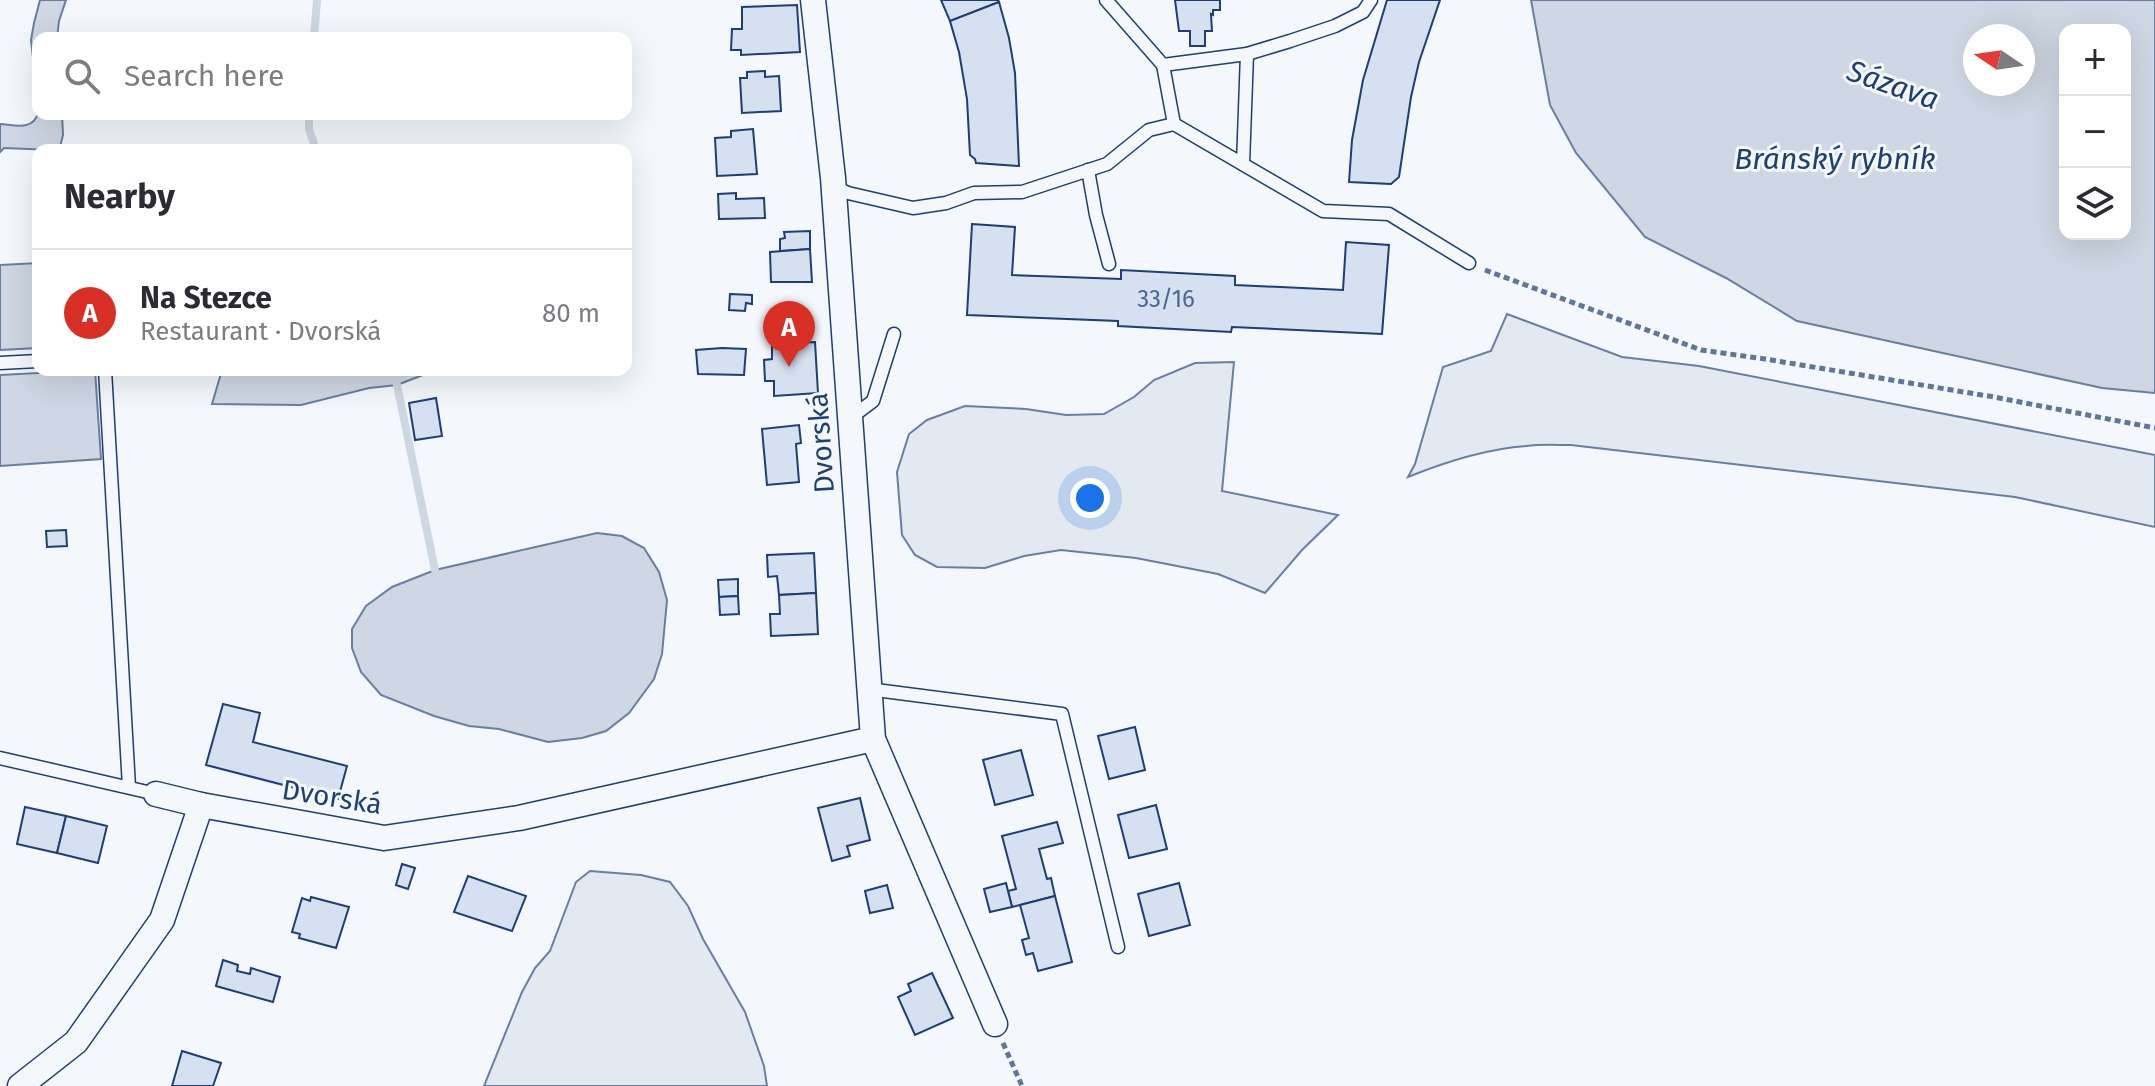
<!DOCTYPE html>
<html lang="en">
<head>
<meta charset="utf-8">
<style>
  :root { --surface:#fff; --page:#f2f2f3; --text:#2b2b33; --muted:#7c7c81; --line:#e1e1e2; --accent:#d93025 }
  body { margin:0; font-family:"Fira Sans",sans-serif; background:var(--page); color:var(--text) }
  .controls { position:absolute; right:24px; top:24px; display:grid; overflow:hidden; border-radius:16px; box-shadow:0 8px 32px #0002 }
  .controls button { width:72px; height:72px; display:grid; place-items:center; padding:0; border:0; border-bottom:2px solid var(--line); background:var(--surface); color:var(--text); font:40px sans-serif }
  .compass { position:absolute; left:1963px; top:24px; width:72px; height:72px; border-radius:50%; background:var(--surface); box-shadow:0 8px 32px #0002; rotate:283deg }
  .you { position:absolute; left:1090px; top:498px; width:28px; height:28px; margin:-20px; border:6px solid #fff; border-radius:50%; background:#1a73e8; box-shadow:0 0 0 12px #1a73e833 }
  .badge { display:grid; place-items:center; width:52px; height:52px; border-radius:50%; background:var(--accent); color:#fff; font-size:26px; font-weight:700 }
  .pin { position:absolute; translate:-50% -66px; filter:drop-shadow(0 2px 4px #0008) }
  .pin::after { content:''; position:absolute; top:42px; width:28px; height:24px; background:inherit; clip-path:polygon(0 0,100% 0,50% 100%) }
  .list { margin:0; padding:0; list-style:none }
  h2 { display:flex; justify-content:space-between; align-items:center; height:104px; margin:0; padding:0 32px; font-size:34px }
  h2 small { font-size:26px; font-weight:400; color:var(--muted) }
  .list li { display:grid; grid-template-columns:52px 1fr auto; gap:24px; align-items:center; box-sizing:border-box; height:128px; padding:0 32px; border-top:2px solid var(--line) }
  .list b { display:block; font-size:30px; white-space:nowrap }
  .list p { margin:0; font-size:26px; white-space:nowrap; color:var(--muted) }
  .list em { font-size:26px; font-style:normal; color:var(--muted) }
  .icon { flex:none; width:44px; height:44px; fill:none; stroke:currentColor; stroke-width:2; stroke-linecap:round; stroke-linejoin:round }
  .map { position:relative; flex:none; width:2155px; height:1086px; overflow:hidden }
  .search { position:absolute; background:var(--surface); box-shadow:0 8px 32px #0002; left:32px; top:32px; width:600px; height:88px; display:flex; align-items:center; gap:20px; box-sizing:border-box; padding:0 28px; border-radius:16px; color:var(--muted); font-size:30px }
  .panel { position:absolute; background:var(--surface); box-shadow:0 8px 32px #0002; left:32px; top:144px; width:600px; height:232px; border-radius:16px }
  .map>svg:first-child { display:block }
</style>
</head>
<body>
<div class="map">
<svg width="2155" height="1086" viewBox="0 0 2155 1086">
  <rect width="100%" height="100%" fill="#f4f7fb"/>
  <g fill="#e3e9f0" stroke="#687fa3" stroke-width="2">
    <path d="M 1507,314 L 1622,357 L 1699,366 L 2155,455 L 2155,527 L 2015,497 L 1571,445 C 1556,445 1540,444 1526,446 C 1485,449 1445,462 1408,477 L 1415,464 L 1443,367 L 1491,351 Z"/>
    <polygon points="1234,362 1222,491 1338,515 1302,550 1265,593 1218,574 1136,558 1061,550 1024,556 985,568 937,567 915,555 902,535 897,472 909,434 927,420 965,406 1026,409 1066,415 1104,414 1134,397 1154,380 1195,363"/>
    <polygon points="590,871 641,875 670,882 688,906 703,939 745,1012 764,1066 767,1086 484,1086 522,992 535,968 550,951 576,882"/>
  </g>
  <g fill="#cfd7e4" stroke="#687fa3" stroke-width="2" fill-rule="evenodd">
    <polygon points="40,0 66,0 59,21 57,38 38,38 38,101 31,40 34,23"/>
    <path d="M 1531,0 L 2155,0 L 2155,393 L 2102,388 L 1797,321 L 1726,278 L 1645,237 L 1576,153 L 1550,105 ZM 2125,30 L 2125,234 L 2065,234 L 2065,30 ZM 1975,36 L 2023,36 L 2023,84 L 1975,84 Z"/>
    <path d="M 38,113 L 62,114 L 63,135 L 60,147 L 52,150 L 4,148 L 0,152 L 0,124 C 15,125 33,131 38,113 Z"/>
    <polygon points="38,263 38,348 0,350 0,265"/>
    <polygon points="95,370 101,459 0,466 0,375"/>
    <polygon points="222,370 436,370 397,385 369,388 301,405 212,404"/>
    <polygon points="597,533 622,536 644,548 659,572 667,600 662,654 654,679 629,713 606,731 582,738 548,742 499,729 469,726 434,716 381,695 361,672 352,648 352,629 366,606 392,587 435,570"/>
  </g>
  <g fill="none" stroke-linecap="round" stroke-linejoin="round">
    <g stroke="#cfd7e4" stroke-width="8">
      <polyline points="314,38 317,0"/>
      <polyline points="309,114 309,129 316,150"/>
      <polyline points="392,370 397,385 435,570"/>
    </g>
  </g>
  <g fill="#d5e0f0" stroke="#1d3f73" stroke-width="2">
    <polygon points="941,0 998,0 999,2 950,21"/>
    <polygon points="1175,0 1220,0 1220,10 1213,10 1213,15 1211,14 1212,31 1205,31 1205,46 1190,46 1190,31 1179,31"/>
    <polygon points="1387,0 1440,0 1419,62 1411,97 1399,177 1391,184 1349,182 1352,140 1363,80"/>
    <polygon points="999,2 1009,38 1015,73 1019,166 976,163 975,159 970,155 967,99 959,52 950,21"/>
    <polygon points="797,5 800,52 741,55 741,50 731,50 732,29 742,29 742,7"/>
    <polygon points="765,71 765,77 779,76 781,111 742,113 740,78 747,78 747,72"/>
    <polygon points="753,129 757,174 717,176 715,138 731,137 731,131"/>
    <polygon points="736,193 736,199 764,198 765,218 719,219 718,194"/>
    <polygon points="972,224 1015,227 1012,275 1121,279 1121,270 1235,276 1235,285 1343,290 1346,242 1389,245 1382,334 1232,327 1231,332 1118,326 1118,321 967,315"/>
    <polygon points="810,231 810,249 780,251 780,239 785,238 784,232"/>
    <polygon points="810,249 812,282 771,282 770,252"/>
    <polygon points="730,294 752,295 752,304 746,303 745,311 729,310"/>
    <polygon points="815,342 818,393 774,396 774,381 765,381 764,360 772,359 772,344"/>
    <polygon points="722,348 746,349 744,375 698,374 696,350"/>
    <polygon points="436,398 442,436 415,440 409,403"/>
    <polygon points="799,425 801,443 796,444 799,482 767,485 762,429"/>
    <polygon points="66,530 67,546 47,547 46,531"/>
    <polygon points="814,553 816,593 779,595 777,576 768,577 767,555"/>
    <polygon points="738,579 738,596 719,597 718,580"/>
    <polygon points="816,593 818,634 771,636 770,614 780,614 779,595"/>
    <polygon points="738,596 739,614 720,615 719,597"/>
    <polygon points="223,704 260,713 253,742 347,766 338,799 206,765"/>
    <polygon points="1135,727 1145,770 1109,779 1098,736"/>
    <polygon points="1021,750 1033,795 995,805 983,760"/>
    <polygon points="860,798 870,840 847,846 850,856 832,861 818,808"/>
    <polygon points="1156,805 1167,849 1129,858 1118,815"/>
    <polygon points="25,807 66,816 57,853 17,844"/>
    <polygon points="66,816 107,826 98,863 57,853"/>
    <polygon points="1057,822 1063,843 1039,849 1047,879 1051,878 1055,896 1012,907 1008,891 1016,889 1002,836"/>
    <polygon points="402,864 415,868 408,889 396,885"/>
    <polygon points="468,876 526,896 512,931 454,912"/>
    <polygon points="1006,883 1012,907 990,912 984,889"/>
    <polygon points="1179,883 1190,925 1149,936 1138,894"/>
    <polygon points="887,885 893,908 870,913 865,891"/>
    <polygon points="1055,896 1072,962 1038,971 1033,953 1026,955 1022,940 1029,938 1020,905"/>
    <polygon points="311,897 349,907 336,948 299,938 300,934 292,932 302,898 310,901"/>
    <polygon points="223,960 238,965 237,971 250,974 251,968 280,977 273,1002 216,986"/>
    <polygon points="932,973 953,1018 915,1035 898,997 911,991 908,984"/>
    <polygon points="182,1051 221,1063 213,1086 172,1086"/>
  </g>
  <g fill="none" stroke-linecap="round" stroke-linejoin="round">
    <defs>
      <g id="lane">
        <polyline points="1106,0 1163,65 1174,124 1323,211 1389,214 1469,263"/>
        <polyline points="1163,65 1247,54 1290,41 1335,26 1363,12 1371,0"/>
        <polyline points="1243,164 1247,54"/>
        <polyline points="1088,170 1096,215 1109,264"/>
        <polyline points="834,187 848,193 913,208 946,203 974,193 1022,192 1107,164 1149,130 1174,124"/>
        <polyline points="0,363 38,361"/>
        <polyline points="105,370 129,787"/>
        <polyline points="849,419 873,401 894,334"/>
        <polyline points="868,689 1062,714 1118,947"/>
        <polyline points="0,758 156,794"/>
      </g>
      <g id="street">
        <polyline points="813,0 833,178 873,739 995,1024"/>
        <polyline points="156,794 201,805 384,838 519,818 873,739"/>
        <polyline points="20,1086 76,1042 162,920 201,805"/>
      </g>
    </defs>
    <use href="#lane" stroke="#1d3f73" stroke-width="15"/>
    <use href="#street" stroke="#1d3f73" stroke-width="27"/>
    <g stroke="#5e769c" stroke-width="5" stroke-dasharray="6 4" stroke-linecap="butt">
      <polyline points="1485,270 1701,350 1765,359 1994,397 2155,428"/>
      <polyline points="1003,1043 1022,1086"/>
    </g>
    <use href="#lane" stroke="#f4f7fb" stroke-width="12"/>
    <use href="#street" stroke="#f4f7fb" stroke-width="24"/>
  </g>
  <g text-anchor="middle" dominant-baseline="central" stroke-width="6" stroke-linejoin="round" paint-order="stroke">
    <g font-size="24" fill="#4b6792">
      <text x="1166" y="299">33/16</text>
    </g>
    <g font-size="28" fill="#1d3f73" stroke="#f4f7fb">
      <text transform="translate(821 443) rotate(-94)">Dvorská</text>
      <text transform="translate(332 797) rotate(9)">Dvorská</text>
    </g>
    <g font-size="30" font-style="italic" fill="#1d3f73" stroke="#f4f7fb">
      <text transform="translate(1893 85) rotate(19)">Sázava</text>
      <text x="1835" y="159">Bránský rybník</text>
    </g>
  </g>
</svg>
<div class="controls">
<button>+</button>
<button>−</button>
<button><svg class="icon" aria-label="layers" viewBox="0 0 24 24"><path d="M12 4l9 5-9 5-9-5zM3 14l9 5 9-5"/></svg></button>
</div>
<svg class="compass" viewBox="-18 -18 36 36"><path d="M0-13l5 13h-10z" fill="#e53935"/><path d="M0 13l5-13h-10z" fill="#7c7c81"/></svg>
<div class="you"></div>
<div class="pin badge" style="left:789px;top:367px">A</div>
<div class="search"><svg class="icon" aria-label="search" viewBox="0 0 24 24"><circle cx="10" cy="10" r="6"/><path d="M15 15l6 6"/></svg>Search here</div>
<section class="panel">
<h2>Nearby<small></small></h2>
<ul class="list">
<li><span class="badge">A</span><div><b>Na Stezce</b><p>Restaurant · Dvorská</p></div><em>80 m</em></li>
</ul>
</section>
</div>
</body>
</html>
